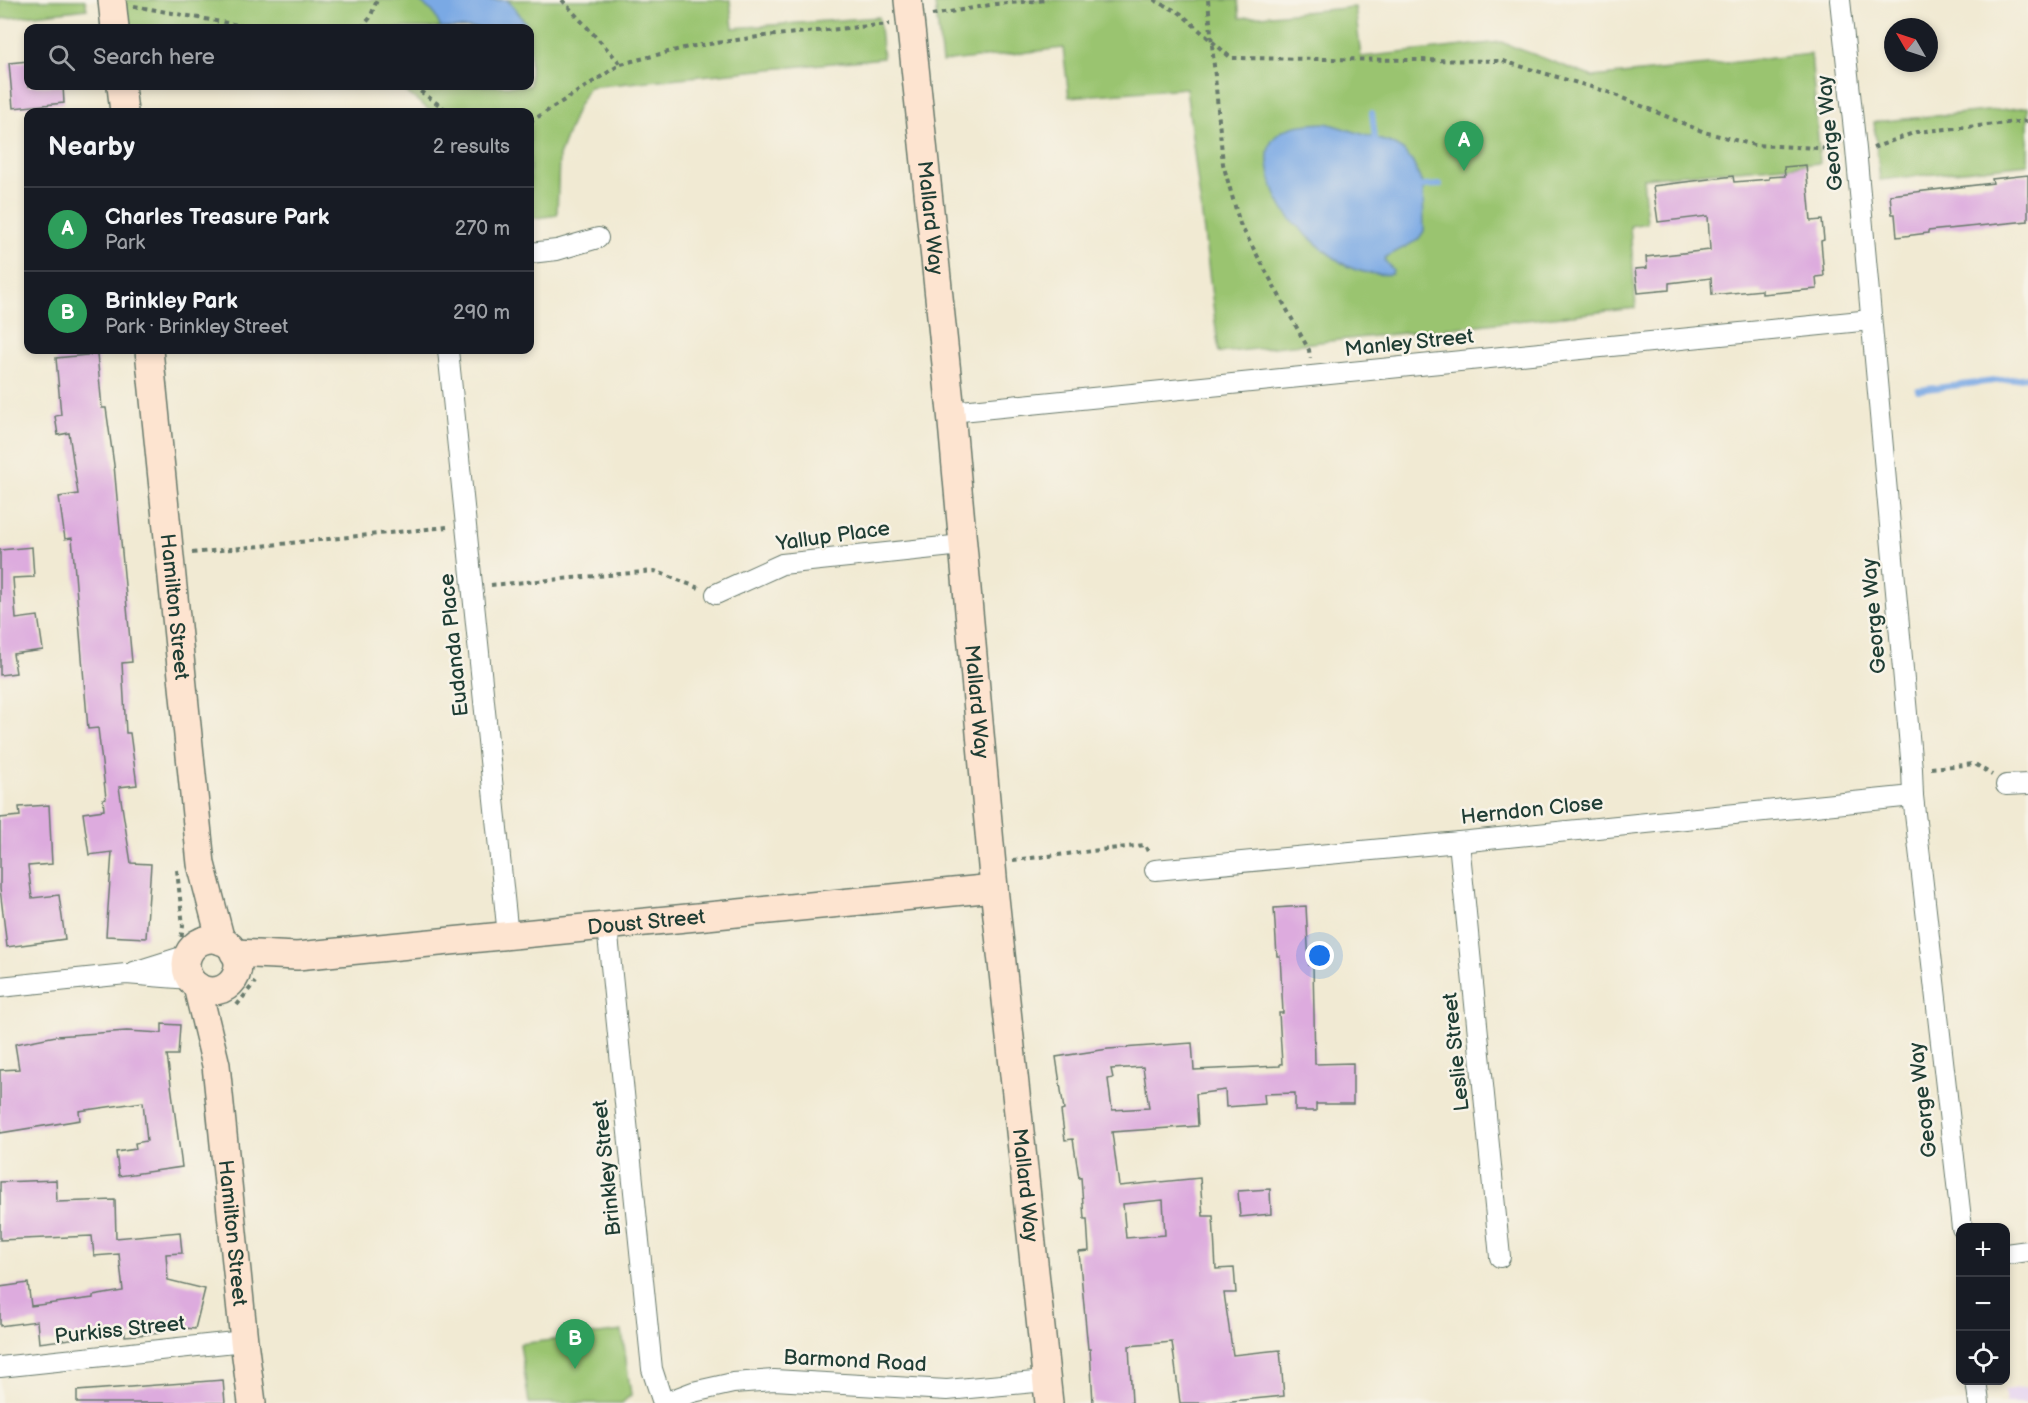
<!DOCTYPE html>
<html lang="en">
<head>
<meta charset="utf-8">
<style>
  :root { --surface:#171b24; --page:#20242c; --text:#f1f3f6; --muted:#9ea1a6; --line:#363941; --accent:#d1495b }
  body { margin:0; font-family:"Balsamiq Sans",sans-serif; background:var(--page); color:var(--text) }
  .controls { position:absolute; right:18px; bottom:18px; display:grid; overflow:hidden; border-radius:12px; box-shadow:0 3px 9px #0003 }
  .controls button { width:54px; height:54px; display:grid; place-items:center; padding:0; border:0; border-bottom:2px solid var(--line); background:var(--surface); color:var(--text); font:30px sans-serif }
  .compass { position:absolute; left:1884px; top:18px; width:54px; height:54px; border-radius:50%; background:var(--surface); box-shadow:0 3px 9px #0003; rotate:309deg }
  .you { position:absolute; left:1320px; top:956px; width:21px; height:21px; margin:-15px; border:4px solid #fff; border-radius:50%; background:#1a73e8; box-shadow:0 0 0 9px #1a73e833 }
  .badge { display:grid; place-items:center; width:39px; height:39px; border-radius:50%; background:var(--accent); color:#fff; font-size:20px; font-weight:700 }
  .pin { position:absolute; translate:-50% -50px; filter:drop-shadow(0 2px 3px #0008) }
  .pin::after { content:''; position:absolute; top:32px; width:21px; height:18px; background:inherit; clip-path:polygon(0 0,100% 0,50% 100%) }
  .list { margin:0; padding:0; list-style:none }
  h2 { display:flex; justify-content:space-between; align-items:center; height:78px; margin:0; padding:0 24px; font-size:26px }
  h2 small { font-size:20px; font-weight:400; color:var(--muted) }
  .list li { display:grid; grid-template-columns:39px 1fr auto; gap:18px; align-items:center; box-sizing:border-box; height:84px; padding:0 24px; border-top:2px solid var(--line) }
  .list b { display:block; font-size:22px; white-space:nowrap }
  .list p { margin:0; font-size:20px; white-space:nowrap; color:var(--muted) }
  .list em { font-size:20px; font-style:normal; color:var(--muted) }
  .icon { flex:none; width:33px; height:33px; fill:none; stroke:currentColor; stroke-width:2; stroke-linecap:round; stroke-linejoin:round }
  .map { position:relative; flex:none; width:2028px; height:1403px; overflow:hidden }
  .search { position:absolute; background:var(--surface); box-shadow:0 3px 9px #0003; left:24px; top:24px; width:510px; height:66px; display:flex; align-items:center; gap:15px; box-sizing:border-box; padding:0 21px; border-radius:12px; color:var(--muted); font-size:22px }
  .panel { position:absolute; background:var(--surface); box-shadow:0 3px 9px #0003; left:24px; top:108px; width:510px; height:246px; border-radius:12px }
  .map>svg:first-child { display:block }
</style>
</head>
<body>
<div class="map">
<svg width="2028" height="1403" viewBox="0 0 2028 1403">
  <rect width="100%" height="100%" fill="#f7f3e8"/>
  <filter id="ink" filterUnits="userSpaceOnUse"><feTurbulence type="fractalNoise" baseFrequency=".0167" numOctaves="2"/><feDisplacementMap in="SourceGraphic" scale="12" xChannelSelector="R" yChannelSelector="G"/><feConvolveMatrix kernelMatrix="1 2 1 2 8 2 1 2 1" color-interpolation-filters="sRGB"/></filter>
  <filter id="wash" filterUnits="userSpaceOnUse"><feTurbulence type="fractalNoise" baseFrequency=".008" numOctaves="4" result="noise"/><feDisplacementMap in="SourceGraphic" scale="24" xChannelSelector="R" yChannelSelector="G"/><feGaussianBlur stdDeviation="1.35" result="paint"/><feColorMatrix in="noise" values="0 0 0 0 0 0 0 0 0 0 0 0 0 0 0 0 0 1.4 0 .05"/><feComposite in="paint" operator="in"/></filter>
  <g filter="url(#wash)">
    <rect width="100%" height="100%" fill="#f1ead3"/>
    <polygon fill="#e5d3f1" points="2028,1387 2028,1403 2006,1403 2004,1390"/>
    <g fill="#9ac470" stroke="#5c8052" stroke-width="1.5">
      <polygon points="0,0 85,0 87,9 0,19"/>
      <polygon points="124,0 730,0 733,28 879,17 883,58 589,87 578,106 559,156 557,215 530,219 530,112 432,112 398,86 530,86 530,28 126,28"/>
      <polygon points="969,0 1238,0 1240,18 1355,7 1361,57 1501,42 1593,77 1811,54 1820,163 1643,178 1647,223 1630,226 1636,308 1219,353 1186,88 1069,97 1063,48 942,62 935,4"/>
      <polygon points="2028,107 2028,164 1880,180 1874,122"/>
      <polygon points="622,1331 631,1395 622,1403 529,1403 520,1344"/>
    </g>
    <g fill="#7aa9e4" stroke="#4c738c" stroke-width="1.5">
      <polygon points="417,0 507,0 515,8 529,28 441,28 433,12"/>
      <path d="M 1326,123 L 1391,143 L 1403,150 L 1413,163 L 1423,186 L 1424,231 L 1418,240 L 1386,257 L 1384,260 L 1393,270 L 1392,274 C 1379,276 1358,272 1347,266 C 1328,255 1292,225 1282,207 C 1274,194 1270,179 1268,163 C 1267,150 1269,140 1281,132 C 1294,124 1312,124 1326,123 Z"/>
    </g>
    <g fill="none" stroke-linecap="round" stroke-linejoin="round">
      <g stroke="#7aa9e4" stroke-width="6">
        <polyline points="1372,113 1375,138"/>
        <polyline points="1423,186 1440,185"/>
        <polyline points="1918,390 2028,377"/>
      </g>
    </g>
    <g id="blocks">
      <g fill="#ddabde" fill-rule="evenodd">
        <polygon points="28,61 28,86 63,86 64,103 13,108 9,63"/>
        <polygon points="1806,165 1811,221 1822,220 1824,240 1821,241 1824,276 1816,277 1817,289 1762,294 1762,290 1712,295 1711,278 1669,283 1669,290 1638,293 1635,269 1647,268 1646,257 1710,250 1708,216 1658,222 1653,186 1733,176 1734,182 1769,179 1769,177 1785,176 1784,167"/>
        <polygon points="2028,175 2028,221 1928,231 1928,233 1897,237 1895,214 1892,214 1890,195 1993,183 1992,179"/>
        <polygon points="97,354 102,408 106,408 114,465 132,662 122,663 126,733 130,733 137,785 119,787 131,863 151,864 146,938 106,936 112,852 89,855 83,813 104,810 103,799 106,798 98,728 88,729 72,538 65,539 59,497 78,494 69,433 58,435 55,416 61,415 56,358"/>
        <polygon points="32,547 34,577 13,578 16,619 38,616 43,650 13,654 16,673 0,675 0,550"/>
        <polygon points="49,805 52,864 28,866 32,898 59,895 65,939 7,947 0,889 0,818 20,816 19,807"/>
        <path d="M 1306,906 L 1309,965 L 1313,964 L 1315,1064 L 1353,1063 L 1353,1104 L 1316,1104 L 1316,1111 L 1295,1111 L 1295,1093 L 1264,1094 L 1265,1104 L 1226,1107 L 1225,1090 L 1196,1094 L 1198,1126 L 1112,1132 L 1119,1186 L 1200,1178 L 1203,1216 L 1213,1216 L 1216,1269 L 1234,1268 L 1236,1293 L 1224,1293 L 1233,1355 L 1280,1350 L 1284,1396 L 1211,1403 L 1180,1403 L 1172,1342 L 1129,1346 L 1132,1403 L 1093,1403 L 1090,1349 L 1088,1349 L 1079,1252 L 1089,1251 L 1087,1219 L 1084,1219 L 1081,1177 L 1079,1178 L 1073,1139 L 1065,1140 L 1061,1111 L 1064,1110 L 1056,1057 L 1108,1049 L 1192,1043 L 1194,1070 L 1280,1066 L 1280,1064 L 1282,1064 L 1279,1013 L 1283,1013 L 1280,956 L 1277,956 L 1274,908 ZM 1143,1067 L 1149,1108 L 1112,1110 L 1108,1079 L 1113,1078 L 1111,1069 ZM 1163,1200 L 1165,1235 L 1126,1238 L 1123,1204 Z"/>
        <polygon points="162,1024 180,1025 178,1055 167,1055 182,1167 119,1176 116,1152 136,1149 135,1143 147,1141 143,1102 79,1111 80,1120 0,1133 0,1070 19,1069 15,1044 56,1036 127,1031 162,1033"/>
        <polygon points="56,1180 57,1202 115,1200 116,1238 180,1232 182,1253 166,1254 168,1280 205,1289 195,1329 163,1326 163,1333 125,1336 125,1332 39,1343 37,1321 0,1326 0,1287 28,1283 31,1306 93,1298 93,1296 123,1291 119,1254 94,1256 92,1236 0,1240 0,1182"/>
        <polygon points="1270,1189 1271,1214 1240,1217 1238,1191"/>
        <polygon points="223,1380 225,1403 77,1403 77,1391"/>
      </g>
    </g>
  </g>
  <g filter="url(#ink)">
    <use href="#blocks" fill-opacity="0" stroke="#687a6c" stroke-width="1.5"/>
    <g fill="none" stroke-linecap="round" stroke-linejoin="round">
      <defs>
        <g id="street">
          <polyline points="1840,0 1856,149 1912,769 1913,796 1962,1228"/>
          <polyline points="530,253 557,250 598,238"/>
          <polyline points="448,350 508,936"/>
          <polyline points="951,412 1871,320"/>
          <polyline points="716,594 782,564 962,545"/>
          <polyline points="2006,785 2028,784"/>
          <polyline points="1459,842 1500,1257"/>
          <polyline points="1155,870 1459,842 1913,796"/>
          <polyline points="607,926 652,1369 663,1403"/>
          <polyline points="134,972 188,955"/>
          <polyline points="0,987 126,974 190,979"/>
          <polyline points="2006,1254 2028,1251"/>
          <polyline points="0,1367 244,1341"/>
          <polyline points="1976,1380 1979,1403"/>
          <polyline points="664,1403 693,1392 733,1383 774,1380 947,1390 1046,1381"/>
        </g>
        <g id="secondary">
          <polyline points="112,0 115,28"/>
          <path id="s1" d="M 908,0 L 951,412 L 994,888 L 1049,1403"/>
          <polyline points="121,86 124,112"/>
          <path id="s2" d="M 149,350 L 201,864 L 221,941"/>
          <circle cx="212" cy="965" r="26"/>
          <path id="s3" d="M 234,953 L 297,956 L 994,888"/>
          <path id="s4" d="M 197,986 L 216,1065 L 244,1341 L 252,1403"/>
        </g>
      </defs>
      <use href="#street" stroke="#687a6c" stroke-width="22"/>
      <use href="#secondary" stroke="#687a6c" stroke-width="30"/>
      <g stroke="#687a6c" stroke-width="4" stroke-dasharray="4.5 4.5" stroke-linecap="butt">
        <polyline points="562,0 621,64"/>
        <polyline points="1154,0 1180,13 1231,58 1503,61 1608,92 1704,132 1754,145 1839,149"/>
        <polyline points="1208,0 1223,164 1240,224 1309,350 1310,358"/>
        <polyline points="134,6 254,28"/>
        <polyline points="932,15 996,4 1048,0"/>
        <polyline points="361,28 370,18 377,0"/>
        <polyline points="413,86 449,112"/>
        <polyline points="530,122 621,64 688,47 765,36 890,24"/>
        <polyline points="1873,148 1916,132 2028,121"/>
        <polyline points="192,553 447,527"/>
        <polyline points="491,585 655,571 699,588"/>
        <polyline points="1931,768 1975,764 1992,775"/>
        <polyline points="1013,860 1145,845 1149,854"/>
        <polyline points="177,870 183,926 181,940"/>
        <polyline points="237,1005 255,982"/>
      </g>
      <use href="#street" stroke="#fff" stroke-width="20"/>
      <use href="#secondary" stroke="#fde4d0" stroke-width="27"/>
    </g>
  </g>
  <g text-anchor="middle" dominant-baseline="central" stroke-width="5" stroke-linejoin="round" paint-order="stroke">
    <g font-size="21" fill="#1f3d34" stroke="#f7f3e8">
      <text transform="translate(1830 133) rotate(-96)">George Way</text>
      <text stroke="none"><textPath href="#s1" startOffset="219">Mallard Way</textPath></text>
      <text transform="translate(1409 343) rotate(-6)">Manley Street</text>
      <text transform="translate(833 536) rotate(-8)">Yallup Place</text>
      <text stroke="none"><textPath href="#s2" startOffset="258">Hamilton Street</textPath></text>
      <text transform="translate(1874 616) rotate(-95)">George Way</text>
      <text transform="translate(454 645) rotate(-96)">Eudanda Place</text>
      <text stroke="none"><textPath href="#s1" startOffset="705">Mallard Way</textPath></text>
      <text transform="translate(1532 810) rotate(-6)">Herndon Close</text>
      <text stroke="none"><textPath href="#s3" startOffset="414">Doust Street</textPath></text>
      <text transform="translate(1456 1052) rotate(-96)">Leslie Street</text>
      <text transform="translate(1923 1100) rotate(-97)">George Way</text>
      <text transform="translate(607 1168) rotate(-96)">Brinkley Street</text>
      <text stroke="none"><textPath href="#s1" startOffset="1191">Mallard Way</textPath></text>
      <text stroke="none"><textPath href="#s4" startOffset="250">Hamilton Street</textPath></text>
      <text transform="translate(120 1330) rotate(-6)">Purkiss Street</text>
      <text transform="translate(855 1361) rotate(3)">Barmond Road</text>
    </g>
  </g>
</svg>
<div class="controls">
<button>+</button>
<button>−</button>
<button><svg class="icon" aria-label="locate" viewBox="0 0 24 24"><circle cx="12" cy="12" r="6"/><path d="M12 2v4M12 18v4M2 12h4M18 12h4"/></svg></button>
</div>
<svg class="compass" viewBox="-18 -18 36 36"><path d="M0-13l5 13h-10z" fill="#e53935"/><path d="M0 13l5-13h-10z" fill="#9ea1a6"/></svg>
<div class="you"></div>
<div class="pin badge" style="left:1464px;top:171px;background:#2e9e5b">A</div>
<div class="pin badge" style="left:575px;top:1369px;background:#2e9e5b">B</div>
<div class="search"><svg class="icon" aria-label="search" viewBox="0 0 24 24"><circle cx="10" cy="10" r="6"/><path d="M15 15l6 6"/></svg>Search here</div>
<section class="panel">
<h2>Nearby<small>2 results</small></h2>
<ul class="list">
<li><span class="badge" style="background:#2e9e5b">A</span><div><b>Charles Treasure Park</b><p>Park</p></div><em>270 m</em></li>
<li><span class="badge" style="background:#2e9e5b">B</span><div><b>Brinkley Park</b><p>Park · Brinkley Street</p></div><em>290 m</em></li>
</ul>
</section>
</div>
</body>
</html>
